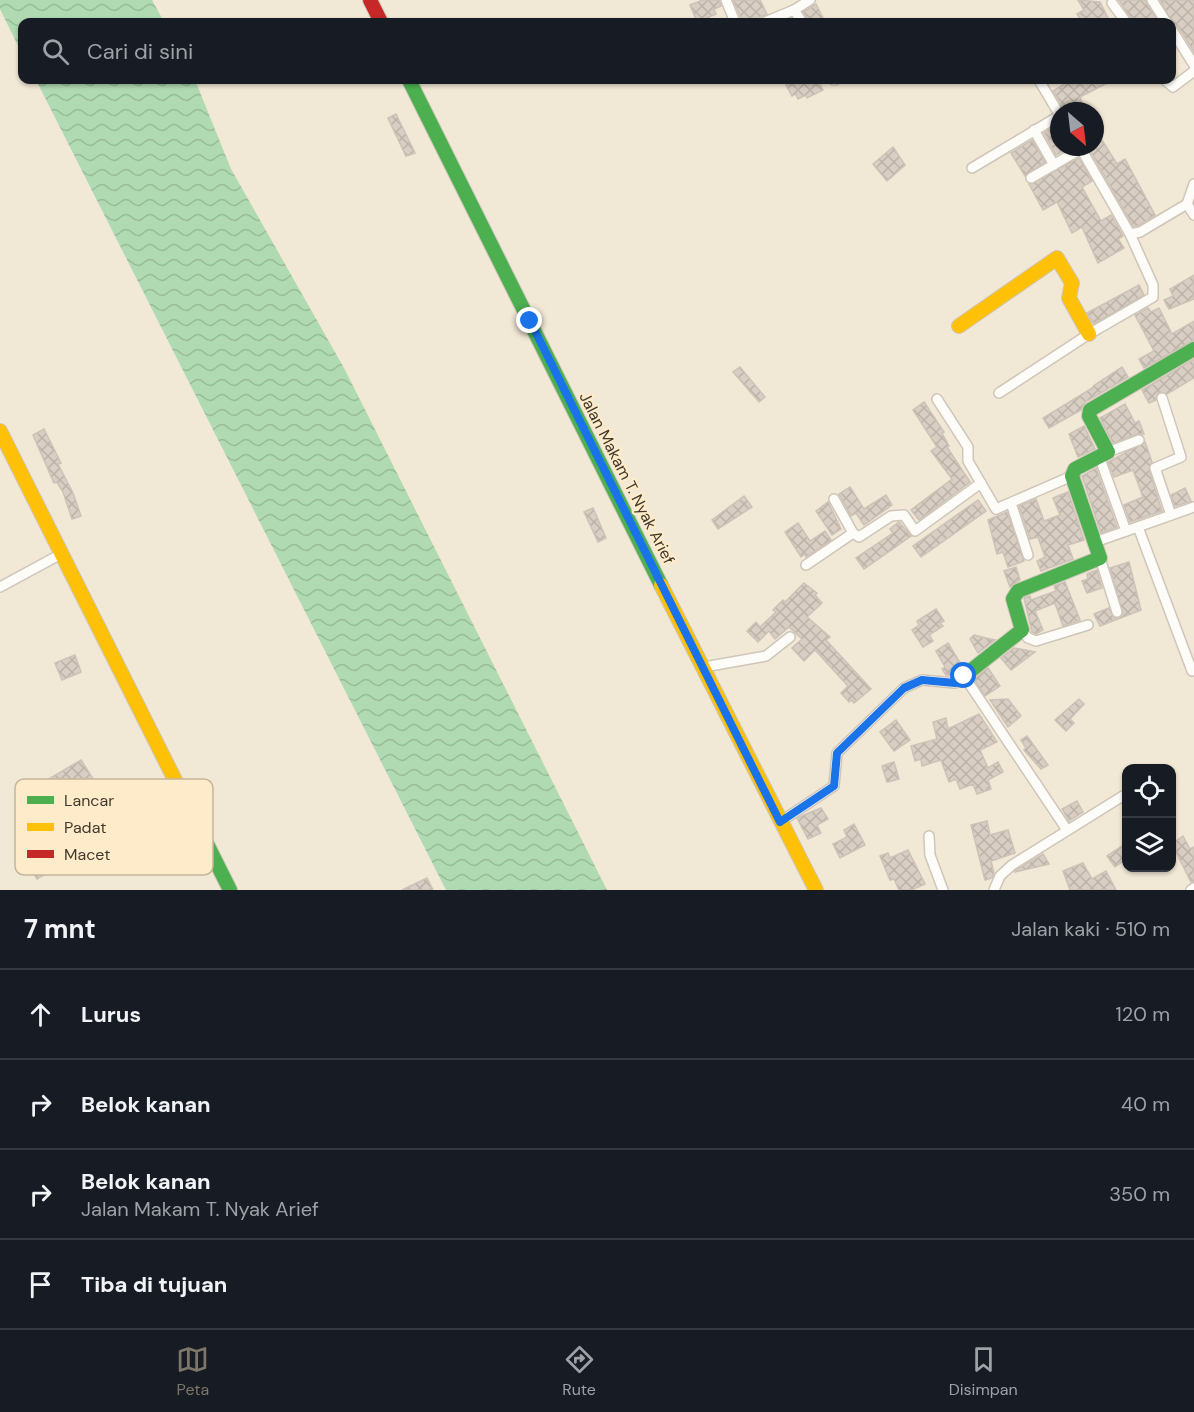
<!DOCTYPE html>
<html lang="id">
<head>
<meta charset="utf-8">
<style>
  :root { --surface:#171b24; --page:#20242c; --text:#f1f3f6; --muted:#9ea1a6; --line:#363941; --accent:#7e7668 }
  body { margin:0; font-family:"DM Sans",sans-serif; background:var(--page); color:var(--text) }
  .controls { position:absolute; right:18px; bottom:18px; display:grid; overflow:hidden; border-radius:12px; box-shadow:0 2px 4px #0004 }
  .controls button { width:54px; height:54px; display:grid; place-items:center; padding:0; border:0; border-bottom:2px solid var(--line); background:var(--surface); color:var(--text); font:30px sans-serif }
  .compass { position:absolute; left:1050px; top:102px; width:54px; height:54px; border-radius:50%; background:var(--surface); box-shadow:0 2px 4px #0004; rotate:152deg }
  .stop { position:absolute; width:18px; height:18px; margin:-14px; border:4px solid #1a73e8; border-radius:50%; background:#fff }
  .stop.end { background:#1a73e8; border-color:#fff; box-shadow:0 2px 6px #0008 }
  .list { margin:0; padding:0; list-style:none }
  h2 { display:flex; justify-content:space-between; align-items:center; height:78px; margin:0; padding:0 24px; font-size:26px }
  h2 small { font-size:20px; font-weight:400; color:var(--muted) }
  .list li { display:grid; grid-template-columns:39px 1fr auto; gap:18px; align-items:center; box-sizing:border-box; height:90px; padding:0 24px; border-top:2px solid var(--line) }
  .list b { display:block; font-size:22px; white-space:nowrap }
  .list p { margin:0; font-size:20px; white-space:nowrap; color:var(--muted) }
  .list em { font-size:20px; font-style:normal; color:var(--muted) }
  .icon { flex:none; width:33px; height:33px; fill:none; stroke:currentColor; stroke-width:2; stroke-linecap:round; stroke-linejoin:round }
  .map { position:relative; flex:none; width:1194px; height:890px; overflow:hidden }
  .search { position:absolute; background:var(--surface); box-shadow:0 2px 4px #0004; left:18px; right:18px; top:18px; height:66px; display:flex; align-items:center; gap:15px; box-sizing:border-box; padding:0 21px; border-radius:12px; color:var(--muted); font-size:22px }
  .sheet { height:438px; background:var(--surface) }
  nav { display:flex; justify-content:space-around; align-items:center; box-sizing:border-box; height:84px; border-top:2px solid var(--line); background:var(--surface); font-size:16px; color:var(--muted) }
  nav a { display:grid; justify-items:center; gap:3px }
  nav .on { color:var(--accent) }
  .map>svg:first-child { display:block }
</style>
</head>
<body>
<div class="map">
<svg width="1194" height="890" viewBox="0 0 1194 890">
  <defs>
    <pattern id="water-waves" width="16" height="10" patternUnits="userSpaceOnUse" patternTransform="scale(1.5)"><rect width="16" height="10" fill="#b0dab1"/><path d="M0 5q4-4 8 0t8 0" fill="none" stroke="#98bc98"/></pattern>
    <pattern id="building-cross-hatch" width="8" height="8" patternUnits="userSpaceOnUse" patternTransform="scale(1.5)"><rect width="8" height="8" fill="#d9cec3"/><path d="M0 0l8 8M0 8l8-8" fill="none" stroke="#bbb2a8"/></pattern>
  </defs>
  <rect width="100%" height="100%" fill="#f2e8d6"/>
  <g fill="url(#water-waves)">
    <polygon points="0,0 152,0 164,22 22,22 22,54 0,9"/>
    <polygon points="36,80 195,80 231,169 344,368 607,890 446,890"/>
  </g>
  <g fill="url(#building-cross-hatch)" stroke="#cdc2b7" stroke-width="1.5">
    <polygon points="703,0 719,0 721,6 714,9 716,14 697,22 690,5"/>
    <polygon points="733,0 760,0 767,14 760,17 758,22 743,22"/>
    <polygon points="1078,0 1100,2 1110,22 1082,22 1077,14 1084,10"/>
    <polygon points="1119,0 1145,0 1158,22 1133,22"/>
    <polygon points="1160,0 1194,0 1194,52 1178,26 1172,23"/>
    <polygon points="816,4 825,22 809,22 803,12"/>
    <polygon points="797,80 818,80 823,90 807,98 806,95 798,99 796,94 792,96 786,85"/>
    <polygon points="1060,80 1113,80 1080,97 1084,111 1065,111 1053,91 1063,85"/>
    <polygon points="396,114 415,153 406,156 388,118"/>
    <polygon points="1059,124 1059,147 1071,147 1056,155 1044,133"/>
    <polygon points="1095,129 1117,164 1125,159 1155,215 1138,226 1133,226 1088,147 1095,147"/>
    <polygon points="1032,140 1045,162 1025,176 1011,153"/>
    <polygon points="893,147 905,165 887,181 873,164"/>
    <polygon points="1079,158 1092,181 1082,187 1101,221 1111,215 1123,236 1118,239 1124,248 1098,263 1082,227 1072,233 1057,202 1043,210 1029,184"/>
    <polygon points="1194,275 1194,299 1169,309 1164,300 1173,296 1170,289"/>
    <polygon points="1139,285 1144,295 1094,324 1087,313"/>
    <polygon points="1148,308 1151,312 1159,308 1172,334 1194,321 1194,340 1144,368 1139,359 1154,351 1135,315"/>
    <polygon points="1194,359 1194,378 1167,394 1159,392 1156,400 1149,403 1142,390"/>
    <polygon points="740,367 765,397 759,402 733,372"/>
    <polygon points="1122,367 1128,377 1085,402 1081,410 1049,428 1043,418 1094,387 1093,386"/>
    <polygon points="924,402 944,432 942,433 949,446 947,447 970,482 919,520 911,510 952,479 931,451 937,447 913,410"/>
    <polygon points="1125,404 1135,423 1139,421 1144,434 1137,434 1113,443 1100,418"/>
    <polygon points="1084,426 1095,449 1078,457 1069,434"/>
    <polygon points="44,429 61,463 58,464 73,493 81,516 72,519 63,492 57,482 54,483 33,435"/>
    <polygon points="1145,442 1152,462 1149,470 1162,511 1130,522 1124,505 1143,497 1133,470 1114,477 1108,462"/>
    <polygon points="1096,468 1117,527 1101,533 1082,476"/>
    <polygon points="850,487 864,509 886,495 892,505 864,525 856,513 851,516 839,494"/>
    <polygon points="1185,488 1191,501 1175,506 1171,495"/>
    <polygon points="1068,492 1084,540 1068,545 1073,559 1041,571 1037,561 1045,557 1038,537 1030,539 1019,506 1036,499 1044,521 1060,515 1053,498"/>
    <polygon points="744,496 752,507 718,529 712,520"/>
    <polygon points="978,500 986,511 921,557 913,546"/>
    <polygon points="828,502 841,529 832,535 816,511"/>
    <polygon points="593,508 606,538 598,542 584,512"/>
    <polygon points="1007,512 1024,561 1008,567 1003,552 997,554 988,520"/>
    <polygon points="899,522 911,536 864,569 856,558 893,533 890,529"/>
    <polygon points="798,523 810,541 825,531 831,540 806,557 805,554 801,557 785,532"/>
    <polygon points="1129,562 1141,610 1100,626 1094,614 1109,608 1115,618 1123,614 1110,568"/>
    <polygon points="1016,567 1020,580 1010,587 1004,571"/>
    <polygon points="1097,570 1102,588 1087,593 1082,581 1088,579 1087,574"/>
    <polygon points="1065,582 1080,620 1063,626 1055,603 1035,611 1043,630 1036,634 1032,632 1024,598 1030,596 1031,600 1056,591 1054,586"/>
    <polygon points="804,583 817,593 815,595 822,603 807,617 830,637 826,640 871,689 854,703 851,700 849,702 841,693 848,686 815,650 804,661 792,648 802,639 789,627 775,639 769,631 758,642 747,631 756,622 760,627 776,612 773,610 783,600 785,602"/>
    <polygon points="936,609 944,621 940,623 943,626 929,635 933,641 923,647 912,630 919,625 917,621"/>
    <polygon points="974,635 986,638 995,640 978,653 970,639"/>
    <polygon points="948,643 962,666 953,676 946,675 942,669 945,667 936,651"/>
    <polygon points="1014,648 1035,652 1011,670 1001,658"/>
    <polygon points="75,655 81,672 62,680 55,663"/>
    <polygon points="988,668 1000,686 985,696 974,679"/>
    <polygon points="1008,699 1021,716 1008,727 990,700"/>
    <polygon points="1079,699 1084,704 1070,719 1074,723 1066,731 1055,720"/>
    <polygon points="979,714 997,742 980,750 988,768 998,762 1003,772 988,780 991,789 977,794 973,784 960,789 956,779 949,782 941,760 922,766 921,759 915,761 911,746 937,739 933,722 946,718 948,729"/>
    <polygon points="896,720 910,740 894,751 880,732"/>
    <polygon points="1027,736 1048,765 1041,769 1024,750 1026,748 1021,740"/>
    <polygon points="81,760 93,779 88,781 107,812 73,834 82,849 57,864 58,867 37,879 21,851 54,832 40,810 37,812 25,793"/>
    <polygon points="894,762 899,779 887,782 882,766"/>
    <polygon points="1077,801 1083,812 1069,821 1062,809"/>
    <polygon points="821,808 828,819 817,825 821,833 808,839 797,818"/>
    <polygon points="987,821 990,835 1008,830 1015,853 991,861 994,873 992,878 985,880 971,825"/>
    <polygon points="854,824 865,845 840,858 833,844 847,837 844,830"/>
    <polygon points="1183,836 1190,849 1194,847 1194,881 1191,882 1172,844"/>
    <polygon points="1122,846 1126,859 1115,867 1107,856"/>
    <polygon points="908,850 925,884 912,890 899,890 894,879 890,880 880,856 888,853 890,858"/>
    <polygon points="1043,854 1049,864 1015,872 1016,870"/>
    <polygon points="1083,863 1092,879 1106,871 1116,890 1070,890 1063,871"/>
    <polygon points="427,878 433,890 402,890"/>
  </g>
  <g fill="none" stroke-linecap="round" stroke-linejoin="round">
    <defs>
      <g id="street">
        <polyline points="726,0 735,22"/>
        <polyline points="1152,0 1166,22"/>
        <polyline points="1112,3 1126,22"/>
        <polyline points="765,22 794,10"/>
        <polyline points="802,22 794,10 810,0"/>
        <polyline points="1172,30 1194,65"/>
        <polyline points="834,80 835,80"/>
        <polyline points="1045,80 1040,82 1059,114"/>
        <polyline points="1165,80 1173,87 1194,71"/>
        <polyline points="1034,130 1054,165"/>
        <polyline points="1080,147 1130,234 1140,232 1187,204"/>
        <polyline points="972,168 1059,116"/>
        <polyline points="1031,178 1081,149"/>
        <polyline points="1194,184 1187,204 1194,215"/>
        <polyline points="999,393 1089,334 1153,297 1153,285 1130,234"/>
        <polyline points="1162,398 1181,457 1155,468 1171,515"/>
        <polyline points="937,399 968,447 968,461 996,509 1072,476"/>
        <polyline points="1108,452 1139,440"/>
        <polyline points="1099,456 1126,531"/>
        <polyline points="834,499 853,533 859,537 891,516 904,515 915,531 981,483"/>
        <polyline points="1011,503 1028,555"/>
        <polyline points="1138,527 1192,671"/>
        <polyline points="1095,542 1194,507"/>
        <polyline points="1100,558 1117,612"/>
        <polyline points="806,565 853,533"/>
        <polyline points="0,587 61,554"/>
        <polyline points="1022,630 1028,638 1036,641 1088,625"/>
        <polyline points="704,667 766,656 790,637"/>
        <polyline points="780,822 834,786 837,753 904,688 922,680 955,683 964,676 1067,830"/>
        <polyline points="929,836 930,855 943,890"/>
        <polyline points="84,855 184,794"/>
        <polyline points="994,890 1000,876 1012,865 1126,794"/>
        <polyline points="1191,890 1194,888"/>
      </g>
      <g id="fast">
        <polyline points="409,80 661,585"/>
        <polyline points="964,676 1022,630 1013,599 1018,591 1100,558 1072,476 1075,469 1108,452 1089,416 1090,410 1194,349"/>
        <polyline points="184,798 230,890"/>
      </g>
      <g id="slow">
        <polyline points="959,326 1057,258 1072,283 1069,298 1089,334"/>
        <polyline points="0,431 184,798"/>
        <polyline points="661,585 816,890"/>
      </g>
      <polyline id="jam" points="370,0 381,22"/>
    </defs>
    <use href="#street" stroke="#cec6b8" stroke-width="12"/>
    <use href="#fast" stroke="#cec6b8" stroke-width="16"/>
    <use href="#slow" stroke="#cec6b8" stroke-width="16"/>
    <use href="#jam" stroke="#cec6b8" stroke-width="16"/>
    <use href="#street" stroke="#fdfcf9" stroke-width="9"/>
    <use href="#fast" stroke="#4caf50" stroke-width="14"/>
    <use href="#slow" stroke="#ffc107" stroke-width="14"/>
    <use href="#jam" stroke="#c62828" stroke-width="14"/>
  </g>
  <g fill="none" stroke-linecap="round" stroke-linejoin="round">
    <polyline stroke="#1a73e8" stroke-width="8" points="530,321 780,822 834,786 837,753 904,688 922,680 955,683 964,676"/>
  </g>
  <g text-anchor="middle" dominant-baseline="central" stroke-width="4.5" stroke-linejoin="round" paint-order="stroke">
    <g font-size="16" fill="#40392c" stroke="#feebca">
      <text transform="translate(627 478) rotate(63)">Jalan Makam T. Nyak Arief</text>
    </g>
  </g>
  <rect x="15" y="779" width="198" height="96" rx="9" fill="#feebca" stroke="#c5b69b" stroke-width="1.5"/>
  <rect x="27" y="796" width="27" height="8" fill="#4caf50"/>
  <rect x="27" y="823" width="27" height="8" fill="#ffc107"/>
  <rect x="27" y="850" width="27" height="8" fill="#c62828"/>
  <g font-size="16" fill="#40392c">
    <text x="64" y="806">Lancar</text>
    <text x="64" y="833">Padat</text>
    <text x="64" y="860">Macet</text>
  </g>
</svg>
<div class="controls">
<button><svg class="icon" aria-label="locate" viewBox="0 0 24 24"><circle cx="12" cy="12" r="6"/><path d="M12 2v4M12 18v4M2 12h4M18 12h4"/></svg></button>
<button><svg class="icon" aria-label="layers" viewBox="0 0 24 24"><path d="M12 4l9 5-9 5-9-5zM3 14l9 5 9-5"/></svg></button>
</div>
<svg class="compass" viewBox="-18 -18 36 36"><path d="M0-13l5 13h-10z" fill="#e53935"/><path d="M0 13l5-13h-10z" fill="#9ea1a6"/></svg>
<div class="stop" style="left:964px;top:676px"></div>
<div class="stop end" style="left:530px;top:321px"></div>
<div class="search"><svg class="icon" aria-label="search" viewBox="0 0 24 24"><circle cx="10" cy="10" r="6"/><path d="M15 15l6 6"/></svg>Cari di sini</div>
</div>
<section class="sheet">
<h2>7 mnt<small>Jalan kaki · 510 m</small></h2>
<ul class="list">
<li><svg class="icon" aria-label="ahead" viewBox="0 0 24 24"><path d="M12 20V5M6 11l6-6 6 6"/></svg><div><b>Lurus</b></div><em>120 m</em></li>
<li><svg class="icon" aria-label="right" viewBox="0 0 24 24"><path d="M7 20v-9h11M14 6l5 5-5 5"/></svg><div><b>Belok kanan</b></div><em>40 m</em></li>
<li><svg class="icon" aria-label="right" viewBox="0 0 24 24"><path d="M7 20v-9h11M14 6l5 5-5 5"/></svg><div><b>Belok kanan</b><p>Jalan Makam T. Nyak Arief</p></div><em>350 m</em></li>
<li><svg class="icon" aria-label="arrive" viewBox="0 0 24 24"><path d="M6 21V4h12l-3 4 3 4H6"/></svg><div><b>Tiba di tujuan</b></div></li>
</ul>
</section>
<nav>
<a class="on"><svg class="icon" aria-label="map" viewBox="0 0 24 24"><path d="M3 6l6-2 6 2 6-2v14l-6 2-6-2-6 2zM9 4v14M15 6v14"/></svg>Peta</a>
<a><svg class="icon" aria-label="directions" viewBox="0 0 24 24"><path d="M12 3l9 9-9 9-9-9zM9 14v-3h6M13 9l2 2-2 2"/></svg>Rute</a>
<a><svg class="icon" aria-label="saved" viewBox="0 0 24 24"><path d="M7 4h10v16l-5-4-5 4z"/></svg>Disimpan</a>
</nav>
</body>
</html>
